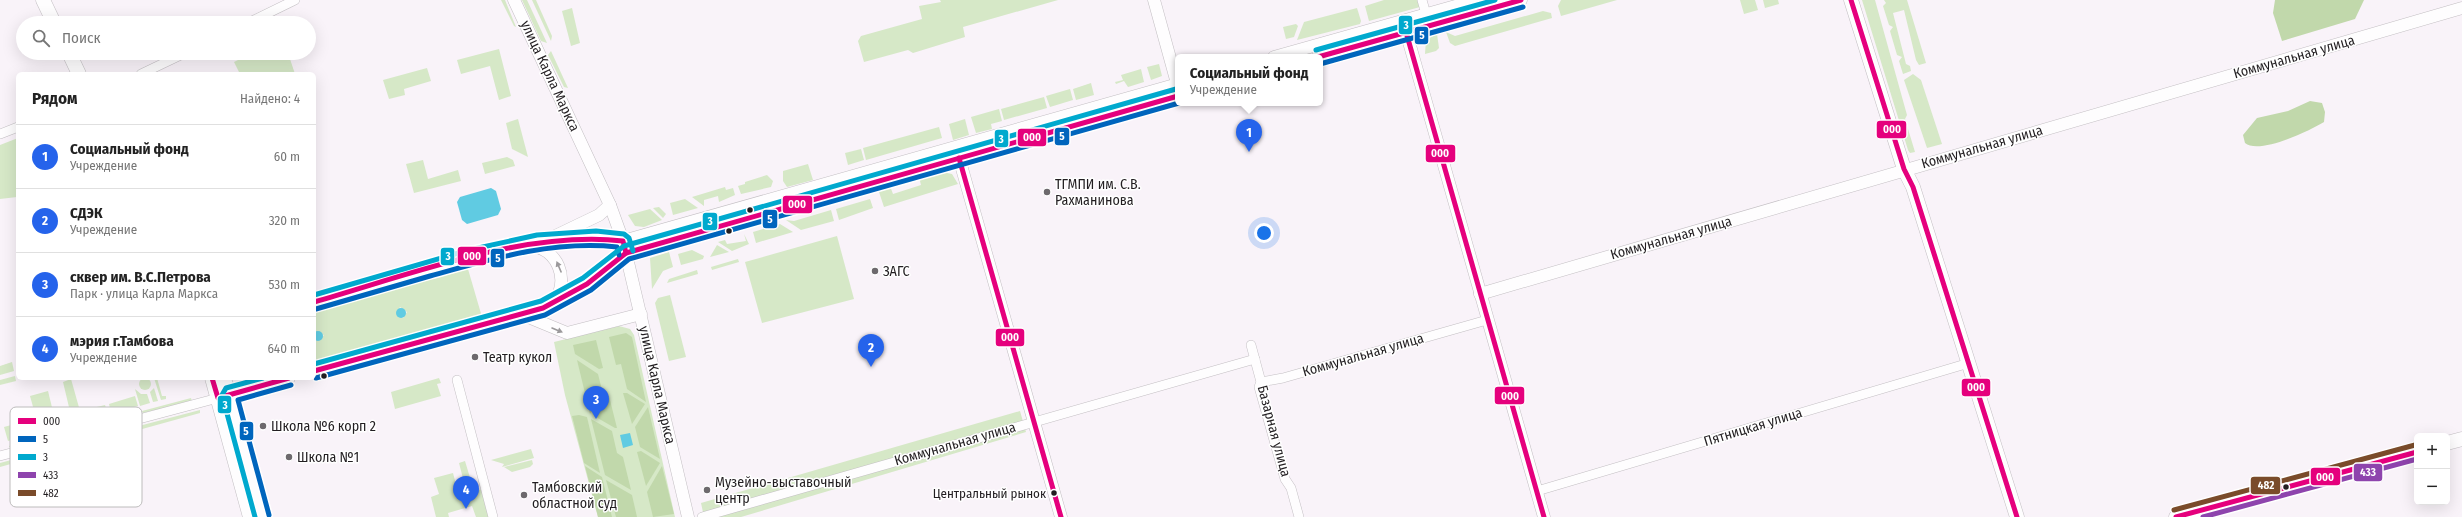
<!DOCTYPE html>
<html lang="ru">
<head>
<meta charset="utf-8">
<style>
  :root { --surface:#fff; --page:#f2f2f2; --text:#222; --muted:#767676; --line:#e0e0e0; --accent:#2563eb }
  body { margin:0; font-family:"Fira Sans Condensed",sans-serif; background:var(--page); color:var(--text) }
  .controls { position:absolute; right:12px; bottom:12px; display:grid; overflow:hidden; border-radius:6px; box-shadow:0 4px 16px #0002 }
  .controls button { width:36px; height:36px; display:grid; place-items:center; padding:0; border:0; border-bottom:1px solid var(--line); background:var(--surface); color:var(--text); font:20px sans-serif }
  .you { position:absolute; left:1264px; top:233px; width:14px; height:14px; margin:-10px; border:3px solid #fff; border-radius:50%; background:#1a73e8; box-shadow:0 0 0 6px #1a73e833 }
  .badge { display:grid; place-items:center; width:26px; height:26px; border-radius:50%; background:var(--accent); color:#fff; font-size:13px; font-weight:700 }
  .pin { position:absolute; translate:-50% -33px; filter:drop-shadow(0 1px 2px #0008) }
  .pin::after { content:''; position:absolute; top:21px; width:14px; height:12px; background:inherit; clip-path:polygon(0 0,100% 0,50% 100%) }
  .popup { position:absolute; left:1175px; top:54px; width:148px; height:52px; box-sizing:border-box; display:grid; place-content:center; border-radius:6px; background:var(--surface); filter:drop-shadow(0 1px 3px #0005); font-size:13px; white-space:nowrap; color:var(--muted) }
  .popup b { font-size:15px; color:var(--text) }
  .popup::after { content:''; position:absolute; left:50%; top:100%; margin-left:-8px; border:8px solid transparent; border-top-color:var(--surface) }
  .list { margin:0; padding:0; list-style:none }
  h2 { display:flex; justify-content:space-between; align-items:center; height:52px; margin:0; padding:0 16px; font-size:17px }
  h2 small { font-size:13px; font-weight:400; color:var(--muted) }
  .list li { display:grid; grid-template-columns:26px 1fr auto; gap:12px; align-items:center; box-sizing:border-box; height:64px; padding:0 16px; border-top:1px solid var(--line) }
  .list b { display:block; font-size:15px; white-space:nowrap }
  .list p { margin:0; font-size:13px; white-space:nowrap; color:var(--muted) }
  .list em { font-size:13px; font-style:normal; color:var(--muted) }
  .icon { flex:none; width:22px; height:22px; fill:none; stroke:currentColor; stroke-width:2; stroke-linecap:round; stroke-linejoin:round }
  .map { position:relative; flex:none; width:2462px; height:517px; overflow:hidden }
  .search { position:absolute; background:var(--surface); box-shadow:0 4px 16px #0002; left:16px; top:16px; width:300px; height:44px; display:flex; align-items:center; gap:10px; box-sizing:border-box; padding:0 14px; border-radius:22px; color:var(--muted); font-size:15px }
  .panel { position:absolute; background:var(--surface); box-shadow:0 4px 16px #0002; left:16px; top:72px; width:300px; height:308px; border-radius:6px }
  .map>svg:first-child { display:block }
</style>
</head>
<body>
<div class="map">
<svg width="2462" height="517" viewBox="0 0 2462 517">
  <rect width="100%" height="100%" fill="#f9f3f9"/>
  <g fill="#d6e8c7" fill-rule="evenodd">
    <polygon points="501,0 505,0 516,27 514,26"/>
    <polygon points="522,0 527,0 547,43 541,41"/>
    <polygon points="532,0 536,0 552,36 551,41"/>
    <polygon points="940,0 1058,0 963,27 965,37 913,53 908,50 864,62 858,41 861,36 922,19 919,6 941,2"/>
    <polygon points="1384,0 1418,0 1420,7 1369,21 1365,6"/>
    <polygon points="1561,0 1617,0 1561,16 1558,6"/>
    <polygon points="1740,0 1755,0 1758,10 1744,14"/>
    <polygon points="1763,0 1778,0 1779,4 1765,8"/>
    <polygon points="1862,0 1875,0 1907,115 1905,119 1915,152 1910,153 1908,150"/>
    <polygon points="1884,0 1907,0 1926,63 1919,65 1916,60 1904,10 1893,13 1906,64 1910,66 1911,71 1903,74 1899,61 1902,57 1897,55 1890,31 1893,27 1889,25 1883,6 1886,3"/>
    <polygon points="572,8 580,43 571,46 562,11"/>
    <polygon points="1357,8 1361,21 1360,24 1297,40 1304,22"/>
    <polygon points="1543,11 1551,13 1552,18 1455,46 1450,43 1446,32 1455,36"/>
    <polygon points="1296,24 1298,26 1294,37 1286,39 1283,27"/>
    <polygon points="1437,34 1439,48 1436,51 1425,54 1426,40"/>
    <polygon points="499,49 511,96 499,100 490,66 461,74 457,60"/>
    <polygon points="551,51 568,88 564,87 548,55"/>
    <polygon points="252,53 288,53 295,74 240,74 234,62"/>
    <polygon points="1159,64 1162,76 1151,80 1147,67"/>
    <polygon points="427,68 431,81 404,89 405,95 389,99 383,80"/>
    <polygon points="1141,69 1144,82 1128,87 1124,81 1116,84 1115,82 1123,80 1121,75"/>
    <polygon points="1913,74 1921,80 1942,144 1927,148 1904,80"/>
    <polygon points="1091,83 1094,95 1076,100 1073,89"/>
    <polygon points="1070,89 1073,100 1050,107 1046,96"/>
    <polygon points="1044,97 1047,108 1004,120 1001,109"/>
    <polygon points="999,109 1002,121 991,124 992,129 976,133 971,117"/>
    <polygon points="518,119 528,157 512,149 506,123"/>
    <polygon points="965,119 969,135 953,140 949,124"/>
    <polygon points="939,127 942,138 866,160 863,148"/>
    <polygon points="18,138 18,203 17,197 0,199 0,145"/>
    <polygon points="861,149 864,160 848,165 845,153"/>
    <polygon points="507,157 513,160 515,166 485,174 482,163"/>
    <polygon points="423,160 428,179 458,170 461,181 414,193 406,164"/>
    <polygon points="808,164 813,180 787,187 783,181 783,171"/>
    <polygon points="938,171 952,174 958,184 884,207 878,189 890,186 893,194 921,185 919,177"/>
    <polygon points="767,175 773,181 771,187 741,194 738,186 745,184 745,182"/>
    <polygon points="725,187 726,190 733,188 735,195 719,202 718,196 704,200 704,206 692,197"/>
    <polygon points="685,199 698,208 673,215 670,203"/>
    <polygon points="870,199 873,208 839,220 836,209"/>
    <polygon points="659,207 666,214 663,218 653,208"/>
    <polygon points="650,209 662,220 644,227 635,226 628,215"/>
    <polygon points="831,210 834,221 801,230 786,220 794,221"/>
    <polygon points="780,224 793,232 756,243 753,232"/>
    <polygon points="744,234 749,244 732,251 718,242 725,240 727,244 746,241"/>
    <polygon points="837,236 854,299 762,323 745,262"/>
    <polygon points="717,245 729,252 710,257"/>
    <polygon points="692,250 704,256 703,259 681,265 678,254"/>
    <polygon points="669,252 673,267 663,271 652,289 650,258"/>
    <polygon points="738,259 739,262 712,270 711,267"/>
    <path d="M 468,269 L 482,317 L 314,364 L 314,339 L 318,341 L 324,335 L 314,333 L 314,312 ZM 400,307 L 407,312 L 403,318 L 397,312 Z"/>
    <polygon points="697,270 698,274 667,283 669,279"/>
    <polygon points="670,295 686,357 669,361 655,303 658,298"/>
    <polygon points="619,326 630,329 634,335 675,517 598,517 565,395 554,342"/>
    <polygon points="12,362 14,371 0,375 0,366"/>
    <polygon points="15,376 16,381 0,385 0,380"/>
    <polygon points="154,378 157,378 162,396 166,396 166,399 161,400"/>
    <polygon points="439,378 441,383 437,384 441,396 395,409 391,392"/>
    <circle cx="145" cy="384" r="6"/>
    <polygon points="71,379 80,411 105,405 108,414 73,424 63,382"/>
    <polygon points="154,388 158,401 153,402 150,392"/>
    <polygon points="135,389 141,394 147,394 150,403 140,406"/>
    <polygon points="48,391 57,428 40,432 30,396"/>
    <polygon points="135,396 138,406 111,413 109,404"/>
    <polygon points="191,398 192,401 143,413 142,411"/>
    <polygon points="200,410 200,413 135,431 135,427"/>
    <polygon points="1020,411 1026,432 741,517 704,517 701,503"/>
    <polygon points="33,419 37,433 8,441 4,427"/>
    <polygon points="109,419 110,422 77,431 74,430"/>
    <polygon points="59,433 59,436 9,447 9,446"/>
    <polygon points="83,440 86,443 27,459 27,455"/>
    <polygon points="531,449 534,458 502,467 504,464 491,460"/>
    <polygon points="15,459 18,462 0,467 0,463"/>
    <polygon points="532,460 533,464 530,467 512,472 504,467"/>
    <polygon points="465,461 474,491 483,489 491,517 476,517 472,506 448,513 449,517 436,517 431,497 439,494 434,478 453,473 458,492 466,490 459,463"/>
  </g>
  <g fill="#c1d8ab">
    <polygon points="2275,0 2364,0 2355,19 2282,41 2273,13"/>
    <path d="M 2310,101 L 2322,103 L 2325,112 L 2324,122 C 2309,131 2259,155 2245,143 L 2243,135 L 2257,118 L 2288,111 Z"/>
    <polygon points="626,333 632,337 646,402 627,389 621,364 616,365 609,337"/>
    <polygon points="596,340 603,368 599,369 575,354 573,345"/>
    <polygon points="577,360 598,374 603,394 590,414"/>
    <polygon points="623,393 627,393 645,404 632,424"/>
    <polygon points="609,396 617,428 615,428 594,416 606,397"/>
    <polygon points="648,407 660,459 640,447 635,427"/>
    <polygon points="579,415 587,417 600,473 584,463 572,416"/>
    <polygon points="591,419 612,431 617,453 623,457 631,490 605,475"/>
    <polygon points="641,451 660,463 646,486 637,452"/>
    <polygon points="585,466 602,477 612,517 598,517"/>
    <polygon points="662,466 674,514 653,517 647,492"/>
    <polygon points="606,480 632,495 637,517 616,517"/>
  </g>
  <g fill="#60cbe2">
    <polygon points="491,188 496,191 501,209 498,215 467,224 462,220 457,202 460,197"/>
    <circle cx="401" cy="313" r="5"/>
    <circle cx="318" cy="336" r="5"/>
    <polygon points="630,433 633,445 623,448 620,435"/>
  </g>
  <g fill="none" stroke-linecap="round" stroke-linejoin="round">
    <defs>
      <g id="street">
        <polyline points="1422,0 1426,14"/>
        <polyline points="248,23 295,0"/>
        <polyline points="141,74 185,53"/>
        <polyline points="0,134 18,127"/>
        <polyline points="1251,345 1261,382 1259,387 1285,479 1291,488 1299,517"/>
        <polyline points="457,380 493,517"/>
        <polyline points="1261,382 1283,378 1487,320"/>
        <polyline points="0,456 218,398"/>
        <polyline points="1537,491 1969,363"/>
        <polyline points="702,517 1255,359"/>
      </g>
      <g id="secondary">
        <polyline points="514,0 610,205 623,241 688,517"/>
        <polyline points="1154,0 1178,87"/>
        <polyline points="1403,21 1544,517"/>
        <polyline points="1274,57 1477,0"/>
        <polyline points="1318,57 1521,0"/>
        <polyline points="957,151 1061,517"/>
        <polyline points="549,239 599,215 610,205"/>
        <path d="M 529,245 C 558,249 570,278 554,303"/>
        <polyline points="1480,294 2462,8"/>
        <polyline points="314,302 471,257 538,242 596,238 623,241 1178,84"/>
        <polyline points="521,314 567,333 641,314"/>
        <path d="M 314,371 L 543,308 C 572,296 603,274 626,253 L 1178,96"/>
        <polyline points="221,397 289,378"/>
      </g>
      <g id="primary">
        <polyline points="43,0 54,23"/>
        <polyline points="1851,0 1904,169 1913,187 2017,517"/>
        <polyline points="69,53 79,74"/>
        <polyline points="212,378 250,517"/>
        <polyline points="224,378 262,517"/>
        <polyline points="2447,443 2462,439"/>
        <polyline points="2176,517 2417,452"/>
      </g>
    </defs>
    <use href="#street" stroke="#c3bfc3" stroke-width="10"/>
    <use href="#secondary" stroke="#c3bfc3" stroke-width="13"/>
    <use href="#primary" stroke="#c3bfc3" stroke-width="15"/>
    <use href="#street" stroke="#fefdfe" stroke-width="9"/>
    <use href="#secondary" stroke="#fefdfe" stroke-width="12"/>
    <use href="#primary" stroke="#fefdfe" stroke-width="14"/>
    <defs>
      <g id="bus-1">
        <polyline points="1851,0 1904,169 1913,187 2017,517"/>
        <polyline points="1406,32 1544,517"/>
        <polyline points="1318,57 1521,0"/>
        <polyline points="959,158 1061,517"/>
        <path d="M 314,302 C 409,275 524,230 623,241 L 626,253"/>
        <polyline points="314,371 543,308 587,284 626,253 1178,96"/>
        <polyline points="212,378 218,398 289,378"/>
        <polyline points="2176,517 2417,452"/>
      </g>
      <g id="bus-2">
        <polyline points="1320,64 1523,7"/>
        <path d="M 316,309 C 354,298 392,287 430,276 C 491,259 554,240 617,247 L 619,255"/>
        <polyline points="316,378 545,315 591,290 629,259 1179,103"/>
        <polyline points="269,515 238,400 291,385"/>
      </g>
      <g id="bus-3">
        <polyline points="1316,50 1495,0"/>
        <polyline points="314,295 469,250 537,235 596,231 624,234 629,238 633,251"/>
        <polyline points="314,364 541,301 583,278 624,246 1176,89"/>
        <polyline points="255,517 222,395 226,388 263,378"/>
      </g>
      <polyline id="bus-4" points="2203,517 2417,459"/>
      <polyline id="bus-5" points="2174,510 2415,445"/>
    </defs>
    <use href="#bus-1" stroke="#fff" stroke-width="8"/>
    <use href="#bus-2" stroke="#fff" stroke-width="8"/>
    <use href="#bus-3" stroke="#fff" stroke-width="8"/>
    <use href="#bus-4" stroke="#fff" stroke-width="8"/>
    <use href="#bus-5" stroke="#fff" stroke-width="8"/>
    <use href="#bus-1" stroke="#e5007d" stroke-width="5"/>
    <use href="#bus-2" stroke="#0065bd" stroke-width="5"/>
    <use href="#bus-3" stroke="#00a9ce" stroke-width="5"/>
    <use href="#bus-4" stroke="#8e44ad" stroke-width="5"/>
    <use href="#bus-5" stroke="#7a4b2a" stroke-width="5"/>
  </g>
  <defs><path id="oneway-solid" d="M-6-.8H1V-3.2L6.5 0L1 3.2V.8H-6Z"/></defs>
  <g fill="#9b999b">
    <use href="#oneway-solid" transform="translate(559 267) rotate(-113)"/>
    <use href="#oneway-solid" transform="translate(557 330) rotate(23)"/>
  </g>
  <g fill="#6d696d" stroke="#fff" stroke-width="1.5">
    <circle cx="1047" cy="192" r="4"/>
    <circle cx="875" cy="271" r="4"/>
    <circle cx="475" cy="357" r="4"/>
    <circle cx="263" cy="426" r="4"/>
    <circle cx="289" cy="457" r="4"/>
    <circle cx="707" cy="490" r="4"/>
    <circle cx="524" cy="495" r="4"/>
  </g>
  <g fill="#221e21" stroke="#fff" stroke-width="1.5">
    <circle cx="750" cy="210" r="3.5"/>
    <circle cx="729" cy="231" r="3.5"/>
    <circle cx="324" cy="376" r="3.5"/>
    <circle cx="2286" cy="487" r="3.5"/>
    <circle cx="1054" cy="493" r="3.5"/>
  </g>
  <g text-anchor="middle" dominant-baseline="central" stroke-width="3" stroke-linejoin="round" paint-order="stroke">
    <g font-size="13" fill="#221e21" stroke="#fff" text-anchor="end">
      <text x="1046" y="493">Центральный рынок</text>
    </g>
    <g font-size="14" fill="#221e21" stroke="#fff">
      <text transform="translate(2294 57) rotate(-16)">Коммунальная улица</text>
      <text transform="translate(550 76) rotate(65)">улица Карла Маркса</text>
      <text transform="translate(1982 147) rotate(-16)">Коммунальная улица</text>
      <text transform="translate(1671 238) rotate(-16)">Коммунальная улица</text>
      <text transform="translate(1363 355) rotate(-16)">Коммунальная улица</text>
      <text transform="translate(657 385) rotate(77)">улица Карла Маркса</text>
      <text transform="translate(1753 427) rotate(-17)">Пятницкая улица</text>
      <text transform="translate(1274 431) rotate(75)">Базарная улица</text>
      <text transform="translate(955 444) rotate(-16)">Коммунальная улица</text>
    </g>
    <g font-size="14" fill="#221e21" stroke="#fff" text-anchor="start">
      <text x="1055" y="184">ТГМПИ им. С.В.<tspan x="1055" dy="16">Рахманинова</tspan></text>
      <text x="883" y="271">ЗАГС</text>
      <text x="483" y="357">Театр кукол</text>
      <text x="271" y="426">Школа №6 корп 2</text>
      <text x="297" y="457">Школа №1</text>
      <text x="715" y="482">Музейно-выставочный<tspan x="715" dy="16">центр</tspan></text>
      <text x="532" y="487">Тамбовский<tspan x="532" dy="16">областной суд</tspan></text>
    </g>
  </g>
  <rect x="10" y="407" width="132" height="100" rx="6" fill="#fff" stroke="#bdbcbc" stroke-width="1"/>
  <rect x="18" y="418" width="18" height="6" fill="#e5007d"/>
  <rect x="18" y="436" width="18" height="6" fill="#0065bd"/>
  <rect x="18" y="454" width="18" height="6" fill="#00a9ce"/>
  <rect x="18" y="472" width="18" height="6" fill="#8e44ad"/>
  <rect x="18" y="490" width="18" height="6" fill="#7a4b2a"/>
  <g font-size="11" fill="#221e21">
    <text x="43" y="425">000</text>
    <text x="43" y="443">5</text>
    <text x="43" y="461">3</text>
    <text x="43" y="479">433</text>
    <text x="43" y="497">482</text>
  </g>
  <g stroke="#fff" stroke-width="1.5">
    <rect x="1398" y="15" width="15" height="20" rx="4" fill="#00a9ce"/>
    <rect x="1414" y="26" width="15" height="19" rx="4" fill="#0065bd"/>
    <rect x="1876" y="120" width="31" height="19" rx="4" fill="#e5007d"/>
    <rect x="1054" y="127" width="16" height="19" rx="4" fill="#0065bd"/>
    <rect x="1017" y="128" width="30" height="19" rx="4" fill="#e5007d"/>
    <rect x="994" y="129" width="15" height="19" rx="4" fill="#00a9ce"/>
    <rect x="1425" y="144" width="31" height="19" rx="4" fill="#e5007d"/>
    <rect x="782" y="195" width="31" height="19" rx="4" fill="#e5007d"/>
    <rect x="762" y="209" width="16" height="20" rx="4" fill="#0065bd"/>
    <rect x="702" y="212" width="16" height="19" rx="4" fill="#00a9ce"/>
    <rect x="457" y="246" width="30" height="20" rx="4" fill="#e5007d"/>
    <rect x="440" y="247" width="15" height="19" rx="4" fill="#00a9ce"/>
    <rect x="490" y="248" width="15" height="20" rx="4" fill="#0065bd"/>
    <rect x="995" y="328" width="30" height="19" rx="4" fill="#e5007d"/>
    <rect x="1961" y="378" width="30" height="19" rx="4" fill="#e5007d"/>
    <rect x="1494" y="386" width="31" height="19" rx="4" fill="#e5007d"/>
    <rect x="217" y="395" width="15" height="19" rx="4" fill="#00a9ce"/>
    <rect x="239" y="421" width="15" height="20" rx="4" fill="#0065bd"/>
    <rect x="2353" y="463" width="30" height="19" rx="4" fill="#8e44ad"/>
    <rect x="2310" y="467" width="31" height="19" rx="4" fill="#e5007d"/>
    <rect x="2250" y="476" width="31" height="19" rx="4" fill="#7a4b2a"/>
  </g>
  <g font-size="11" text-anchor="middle" font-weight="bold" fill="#fff">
    <text x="1406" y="29">3</text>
    <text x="1422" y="39">5</text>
    <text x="1892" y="133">000</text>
    <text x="1062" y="140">5</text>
    <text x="1032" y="141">000</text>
    <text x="1001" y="143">3</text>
    <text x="1440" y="157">000</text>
    <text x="797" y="208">000</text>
    <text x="770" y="223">5</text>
    <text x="710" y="225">3</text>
    <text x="472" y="260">000</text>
    <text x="448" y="260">3</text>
    <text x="498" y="262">5</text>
    <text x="1010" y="341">000</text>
    <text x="1976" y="391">000</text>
    <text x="1510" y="400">000</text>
    <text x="225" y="409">3</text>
    <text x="246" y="435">5</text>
    <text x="2368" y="476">433</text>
    <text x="2325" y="481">000</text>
    <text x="2266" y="489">482</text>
  </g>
</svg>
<div class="controls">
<button>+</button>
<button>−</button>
</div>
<div class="you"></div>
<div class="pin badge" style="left:1249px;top:152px">1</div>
<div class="popup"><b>Социальный фонд</b>Учреждение</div>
<div class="pin badge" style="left:871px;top:367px">2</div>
<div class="pin badge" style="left:596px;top:419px">3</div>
<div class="pin badge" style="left:466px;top:509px">4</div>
<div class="search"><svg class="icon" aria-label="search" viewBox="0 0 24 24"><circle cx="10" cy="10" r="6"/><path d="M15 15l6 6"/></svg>Поиск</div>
<section class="panel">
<h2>Рядом<small>Найдено: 4</small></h2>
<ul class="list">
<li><span class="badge">1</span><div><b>Социальный фонд</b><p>Учреждение</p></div><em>60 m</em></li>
<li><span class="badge">2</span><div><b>СДЭК</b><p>Учреждение</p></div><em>320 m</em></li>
<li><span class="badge">3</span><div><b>сквер им. В.С.Петрова</b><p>Парк · улица Карла Маркса</p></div><em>530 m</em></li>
<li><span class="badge">4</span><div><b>мэрия г.Тамбова</b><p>Учреждение</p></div><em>640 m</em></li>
</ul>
</section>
</div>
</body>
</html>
